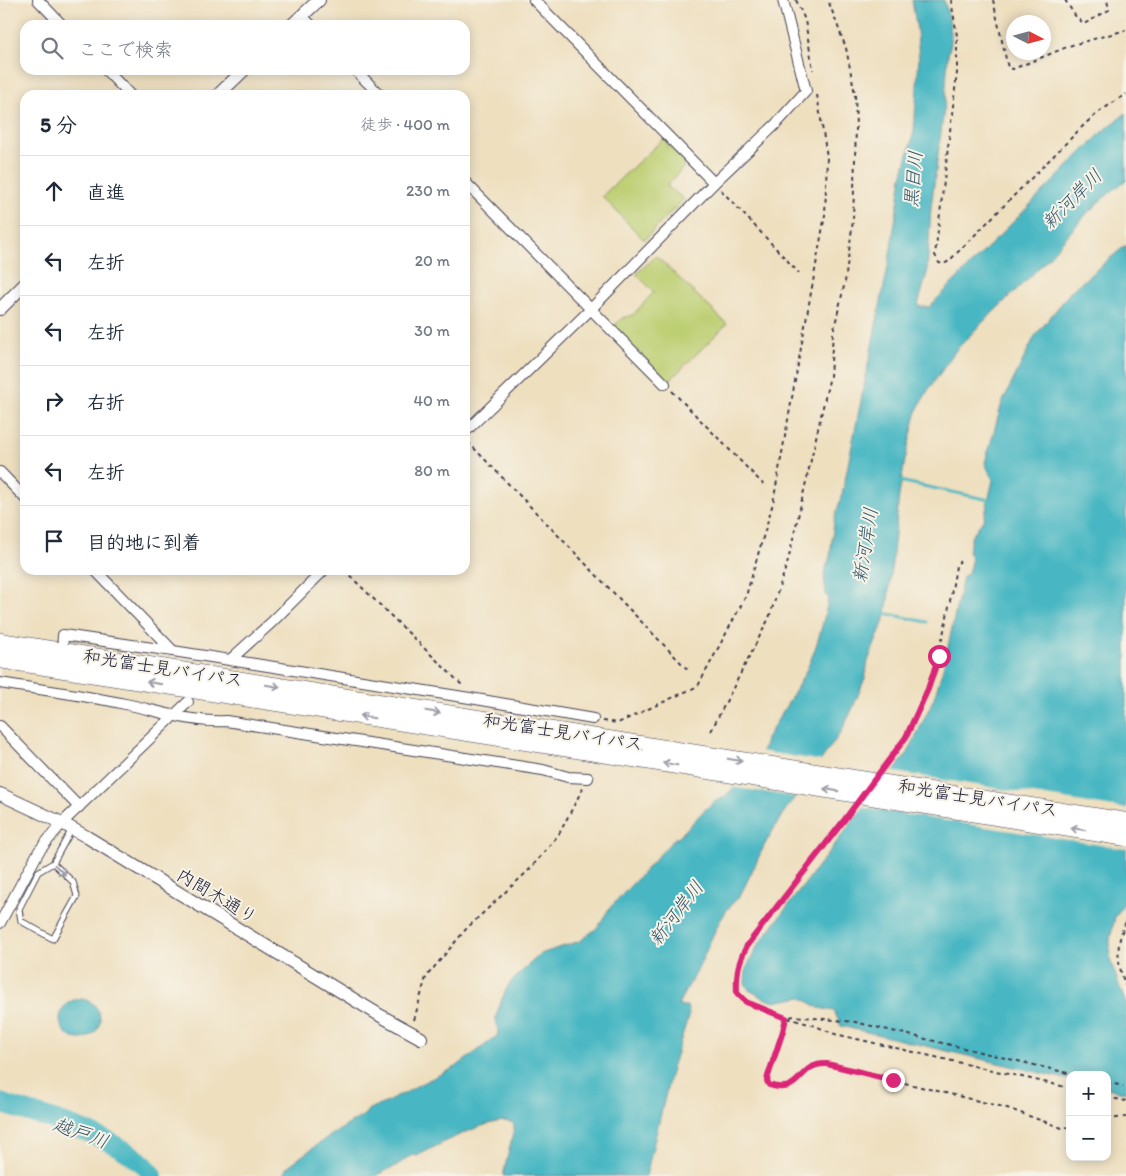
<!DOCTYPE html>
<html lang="ja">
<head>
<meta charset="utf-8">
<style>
  :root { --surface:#fff; --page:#f6f6f7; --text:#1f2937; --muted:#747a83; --line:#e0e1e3 }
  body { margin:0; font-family:Itim,"Klee One",sans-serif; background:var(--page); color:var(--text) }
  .controls { position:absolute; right:15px; bottom:15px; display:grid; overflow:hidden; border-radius:10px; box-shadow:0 2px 12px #0003 }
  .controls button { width:45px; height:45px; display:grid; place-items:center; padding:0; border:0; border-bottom:1px solid var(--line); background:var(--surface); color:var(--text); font:25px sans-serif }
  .compass { position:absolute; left:1006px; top:15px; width:45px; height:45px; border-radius:50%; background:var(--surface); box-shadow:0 2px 12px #0003; rotate:96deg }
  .stop { position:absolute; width:15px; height:15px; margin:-11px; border:4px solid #db2777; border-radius:50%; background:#fff }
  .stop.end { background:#db2777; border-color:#fff; box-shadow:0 1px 5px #0008 }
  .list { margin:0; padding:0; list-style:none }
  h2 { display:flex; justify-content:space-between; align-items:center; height:65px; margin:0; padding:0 20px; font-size:21px }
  h2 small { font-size:16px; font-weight:400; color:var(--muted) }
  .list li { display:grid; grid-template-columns:32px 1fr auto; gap:15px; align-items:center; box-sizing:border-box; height:70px; padding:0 20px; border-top:1px solid var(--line) }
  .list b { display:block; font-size:19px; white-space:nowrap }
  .list em { font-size:16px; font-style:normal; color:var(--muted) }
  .icon { flex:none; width:28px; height:28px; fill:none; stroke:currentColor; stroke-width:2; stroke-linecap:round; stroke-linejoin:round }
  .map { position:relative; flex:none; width:1126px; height:1176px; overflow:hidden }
  .search { position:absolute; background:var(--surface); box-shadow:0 2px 12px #0003; left:20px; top:20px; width:450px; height:55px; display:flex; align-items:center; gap:12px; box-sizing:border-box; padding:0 18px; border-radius:15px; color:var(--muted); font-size:19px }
  .panel { position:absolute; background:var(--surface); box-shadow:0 2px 12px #0003; left:20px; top:90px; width:450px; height:485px; border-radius:15px }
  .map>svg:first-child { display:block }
</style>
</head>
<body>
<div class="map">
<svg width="1126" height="1176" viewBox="0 0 1126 1176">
  <rect width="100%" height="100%" fill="#f7f3e8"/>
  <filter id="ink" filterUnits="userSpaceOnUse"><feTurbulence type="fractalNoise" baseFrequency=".02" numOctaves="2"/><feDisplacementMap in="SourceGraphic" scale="10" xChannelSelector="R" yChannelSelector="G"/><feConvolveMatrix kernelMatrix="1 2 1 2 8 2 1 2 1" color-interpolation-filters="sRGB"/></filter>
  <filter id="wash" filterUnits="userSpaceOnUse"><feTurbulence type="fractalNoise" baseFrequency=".0096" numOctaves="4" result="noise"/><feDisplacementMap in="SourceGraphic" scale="20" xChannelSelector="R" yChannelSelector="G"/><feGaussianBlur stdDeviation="1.12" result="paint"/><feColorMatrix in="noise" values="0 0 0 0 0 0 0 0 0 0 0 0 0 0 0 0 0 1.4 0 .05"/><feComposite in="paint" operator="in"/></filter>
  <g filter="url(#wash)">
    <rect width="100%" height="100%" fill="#eedfbf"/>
    <g fill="#bdcf73" stroke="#707857">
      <polygon points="663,139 686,164 667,186 684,199 644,240 602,196"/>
      <polygon points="656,256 727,324 668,382 615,328 615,325 622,318 633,315 654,292 636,274"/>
    </g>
    <g fill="#49b7c3" stroke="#366c7f">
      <path d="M 912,0 L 944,0 L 949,17 L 951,43 L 948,54 L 945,102 L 931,207 L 927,273 L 918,305 L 921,307 L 929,307 L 1100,134 L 1126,113 L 1126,180 L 1096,204 L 1093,210 L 1090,210 L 1039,268 L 981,324 L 956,350 L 927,392 L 917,410 L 905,460 L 899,495 L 888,601 L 885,618 L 868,661 L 865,678 L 851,712 L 841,732 L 782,815 L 765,844 L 740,896 C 719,913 710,944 699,967 C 693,981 683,992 678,1006 L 687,1006 L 689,1014 L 672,1068 L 646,1176 L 503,1176 L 514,1129 L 514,1124 C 499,1111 433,1148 417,1156 L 414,1155 C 406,1157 405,1160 399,1164 C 394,1168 383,1171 376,1176 L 282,1176 L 287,1167 L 325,1139 L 364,1115 L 369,1109 L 388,1102 L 396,1096 L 404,1094 L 418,1085 L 456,1067 L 497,1036 C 500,1026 495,1023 496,1017 C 497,1011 506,988 510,983 L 540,954 L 580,941 L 597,928 L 609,909 L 675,838 L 678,838 C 690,826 701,812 714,802 C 717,800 722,799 724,797 C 736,787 765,754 766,739 C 780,716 794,694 806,671 C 817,648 824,621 829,596 L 826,596 L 824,573 L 830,557 L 834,521 L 843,490 L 889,261 L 902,177 L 914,131 L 919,58 L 917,30 Z"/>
      <polygon points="1126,245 1126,901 1115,917 1110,939 1110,959 1126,1004 1126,1092 1124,1092 1107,1088 1107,1075 1070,1075 1070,1080 841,1026 834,1011 819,1008 801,997 774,1002 766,999 749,990 745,983 746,969 758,945 849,826 908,753 934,698 944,665 963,577 968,573 972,558 968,552 972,535 984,519 993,480 985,463 1002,403 1035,336 1072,290"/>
      <circle cx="80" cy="1019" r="20"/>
    </g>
    <g fill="#eedfbf">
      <polygon points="759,751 823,761 797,797 731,787 735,784"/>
      <polygon points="889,771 1126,809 1126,849 860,807"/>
    </g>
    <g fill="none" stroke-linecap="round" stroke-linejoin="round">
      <g stroke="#49b7c3" stroke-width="3">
        <polyline points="899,481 990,500"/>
        <polyline points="884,613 927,622"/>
      </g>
      <path stroke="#49b7c3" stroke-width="20" d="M 0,1103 C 40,1116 131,1139 153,1176"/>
    </g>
  </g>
  <g filter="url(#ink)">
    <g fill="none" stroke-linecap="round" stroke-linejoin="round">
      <defs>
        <polyline id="service" points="53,863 38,872 19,909 21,921 53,939 77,896 73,882 53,863 72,829"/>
        <g id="minor">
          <polyline points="38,0 62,25"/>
          <polyline points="534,0 714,183"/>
          <polyline points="302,16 311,25"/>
          <polyline points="106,70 130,95"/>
          <polyline points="355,70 380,95"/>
          <polyline points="465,182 665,384"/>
          <polyline points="465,432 590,310 714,183 776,124 806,91 783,0"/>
          <polyline points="0,472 25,498"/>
          <polyline points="95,570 173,651 476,699 593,719"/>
          <polyline points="62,652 63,635 173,651"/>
          <polyline points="230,660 272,622 324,570"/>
          <path d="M 0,683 C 42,690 84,695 125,704 C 159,711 191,723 226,721 L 543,770 L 568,777 L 588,778"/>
          <polyline points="0,726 79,807"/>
          <polyline points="0,923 39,851 62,823 188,702"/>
        </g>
        <g id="tertiary">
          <polyline points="292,25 319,0"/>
          <polyline points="218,95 244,70"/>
          <polyline points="0,309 25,284"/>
          <polyline points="0,794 62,823 87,837 381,1016 421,1038"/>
        </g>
        <g id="trunk">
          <polyline points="0,642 652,747"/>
          <polyline points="0,659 640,759"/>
        </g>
      </defs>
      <use href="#service" stroke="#413e4f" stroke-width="7"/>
      <use href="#minor" stroke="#413e4f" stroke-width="12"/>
      <use href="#tertiary" stroke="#413e4f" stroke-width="14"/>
      <use href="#trunk" stroke="#413e4f" stroke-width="19"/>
      <g stroke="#413e4f" stroke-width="2" stroke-dasharray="4 4" stroke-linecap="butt">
        <polyline points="796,0 805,20 813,70"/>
        <polyline points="951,0 957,36 957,73 935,255 939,263 944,264 949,261 1086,123 1099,112 1126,94"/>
        <polyline points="993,0 1008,68 1013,69 1072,45 1126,30"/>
        <polyline points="1065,0 1076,17 1084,24 1109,10 1107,0"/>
        <polyline points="721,190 799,273"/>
        <polyline points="672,391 763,484"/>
        <polyline points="468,442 689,671"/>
        <polyline points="344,570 462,685"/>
        <polyline points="603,721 618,723 698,686 746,596 773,503 825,215 827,157 817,95"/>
        <polyline points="711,731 769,618 788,561 830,376 833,333 845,282 853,220 856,128 855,94 846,48 828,0"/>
        <path d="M 881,770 C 889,759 900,747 906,735 C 936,680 946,627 956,566 L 960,561"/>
        <path d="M 853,808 L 748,944 C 738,962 736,973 737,993 C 756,1012 784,1017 809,1024 C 817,1026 826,1031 835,1034 L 1070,1088"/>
        <path d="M 1126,922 C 1115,944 1117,964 1126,987"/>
        <polyline points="414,1020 426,977 467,928 530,869 559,834 583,788"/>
        <polyline points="1107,1082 1123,1086"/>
        <polyline points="1107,1097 1126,1101"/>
        <polyline points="1107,1119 1126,1117"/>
        <path d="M 1070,1127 L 1062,1128 L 1007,1108 L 827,1064 C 797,1062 803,1096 769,1085 L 767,1081 L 783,1031 L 786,1018 L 794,1016 L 855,1022 L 1076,1075"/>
      </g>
      <use href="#service" stroke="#fff" stroke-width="5"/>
      <use href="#minor" stroke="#fff" stroke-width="10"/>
      <use href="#tertiary" stroke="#fff" stroke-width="12"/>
      <use href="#trunk" stroke="#fff" stroke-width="18"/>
      <defs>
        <g id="trunk-bridge">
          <polyline points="652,747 1126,822"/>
          <polyline points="640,759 1126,837"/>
        </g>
      </defs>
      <use href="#trunk-bridge" stroke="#413e4f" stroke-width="19" stroke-linecap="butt"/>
      <use href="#trunk-bridge" stroke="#fff" stroke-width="18"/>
    </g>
    <defs><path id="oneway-shaft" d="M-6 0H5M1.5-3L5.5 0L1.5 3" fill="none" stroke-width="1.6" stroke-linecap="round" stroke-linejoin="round" transform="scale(1.25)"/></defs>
    <g stroke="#9c9ca7">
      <use href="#oneway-shaft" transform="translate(154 683) rotate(-171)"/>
      <use href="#oneway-shaft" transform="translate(273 686) rotate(9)"/>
      <use href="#oneway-shaft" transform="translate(433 712) rotate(9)"/>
      <use href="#oneway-shaft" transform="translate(367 717) rotate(-171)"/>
      <use href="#oneway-shaft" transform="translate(735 760) rotate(9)"/>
      <use href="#oneway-shaft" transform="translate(670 764) rotate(-171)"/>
      <use href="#oneway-shaft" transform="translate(831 790) rotate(-171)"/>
      <use href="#oneway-shaft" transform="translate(1078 829) rotate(-171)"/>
      <use href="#oneway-shaft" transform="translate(60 870) rotate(44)"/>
    </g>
  </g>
  <g fill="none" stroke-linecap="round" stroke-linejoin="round" filter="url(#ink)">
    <path stroke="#db2777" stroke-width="6" d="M 893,1080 L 827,1064 C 797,1062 803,1096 769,1085 L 767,1081 L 768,1076 L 783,1031 L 786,1018 L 746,1002 L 737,993 C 736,973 738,962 748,944 L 845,819 L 906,737 L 928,689 L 939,656"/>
  </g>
  <g text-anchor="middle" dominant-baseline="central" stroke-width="4" stroke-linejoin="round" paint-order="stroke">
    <g font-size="18" fill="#22223b" stroke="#f7f3e8">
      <text transform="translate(163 668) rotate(9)">和光富士見バイパス</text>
      <text transform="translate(563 732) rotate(9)">和光富士見バイパス</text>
      <text transform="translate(978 798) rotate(9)">和光富士見バイパス</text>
      <text transform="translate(217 896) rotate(31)">内間木通り</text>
    </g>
    <g font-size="19" font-style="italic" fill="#30566b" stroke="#f7f3e8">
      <text transform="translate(913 179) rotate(-85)">黒目川</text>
      <text transform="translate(1072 199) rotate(-45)">新河岸川</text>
      <text transform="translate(865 545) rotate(-81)">新河岸川</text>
      <text transform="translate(676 913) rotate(-52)">新河岸川</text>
      <text transform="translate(81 1133) rotate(20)">越戸川</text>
    </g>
  </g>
</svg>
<div class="controls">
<button>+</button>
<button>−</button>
</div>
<svg class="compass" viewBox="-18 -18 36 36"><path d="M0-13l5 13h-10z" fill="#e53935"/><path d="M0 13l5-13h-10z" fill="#747a83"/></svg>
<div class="stop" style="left:939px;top:656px"></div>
<div class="stop end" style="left:893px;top:1080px"></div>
<div class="search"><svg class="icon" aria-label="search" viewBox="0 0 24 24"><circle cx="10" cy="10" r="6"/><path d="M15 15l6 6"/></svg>ここで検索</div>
<section class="panel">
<h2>5 分<small>徒歩 · 400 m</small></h2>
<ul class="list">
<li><svg class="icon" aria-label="ahead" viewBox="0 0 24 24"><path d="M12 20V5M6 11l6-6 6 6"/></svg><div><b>直進</b></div><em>230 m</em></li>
<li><svg class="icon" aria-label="left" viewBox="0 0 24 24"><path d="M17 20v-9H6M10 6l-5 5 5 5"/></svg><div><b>左折</b></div><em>20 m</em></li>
<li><svg class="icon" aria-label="left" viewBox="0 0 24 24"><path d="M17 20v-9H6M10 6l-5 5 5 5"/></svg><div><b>左折</b></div><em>30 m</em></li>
<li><svg class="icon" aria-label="right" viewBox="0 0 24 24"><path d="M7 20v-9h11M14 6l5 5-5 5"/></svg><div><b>右折</b></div><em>40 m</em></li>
<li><svg class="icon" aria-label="left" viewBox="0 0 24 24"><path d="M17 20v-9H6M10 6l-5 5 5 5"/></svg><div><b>左折</b></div><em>80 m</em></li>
<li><svg class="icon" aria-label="arrive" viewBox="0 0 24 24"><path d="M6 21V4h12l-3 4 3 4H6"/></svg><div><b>目的地に到着</b></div></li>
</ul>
</section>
</div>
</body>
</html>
